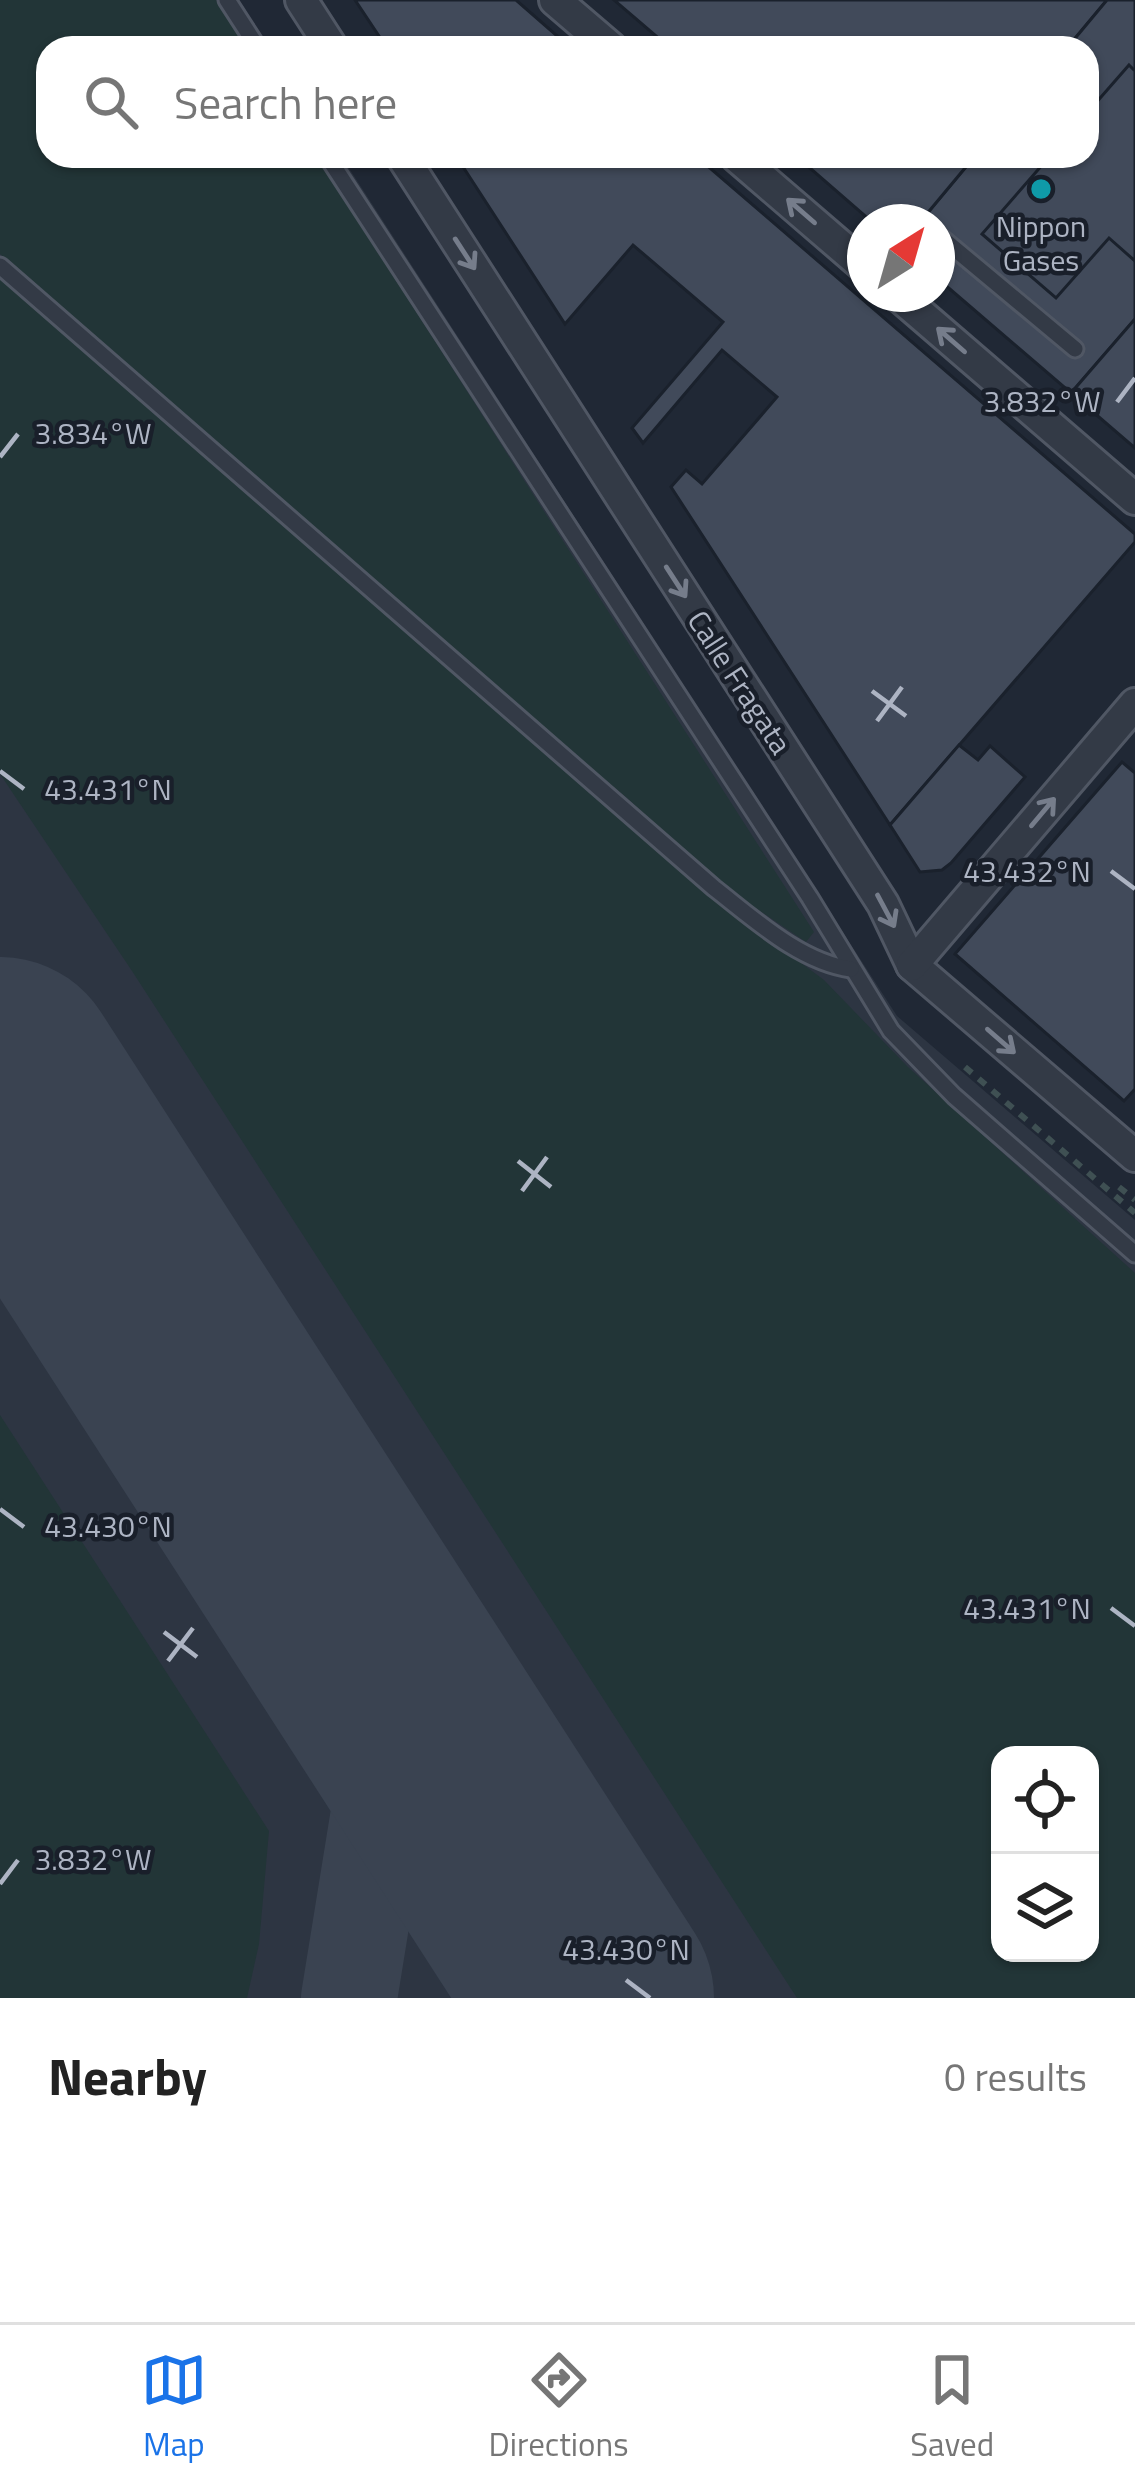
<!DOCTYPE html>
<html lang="en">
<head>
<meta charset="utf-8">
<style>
  :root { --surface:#fff; --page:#f6f6f6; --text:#222; --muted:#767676; --line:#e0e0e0; --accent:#1a73e8 }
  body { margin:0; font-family:"Titillium Web",sans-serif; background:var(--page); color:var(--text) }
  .controls { position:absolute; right:36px; bottom:36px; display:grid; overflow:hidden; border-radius:24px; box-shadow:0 3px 9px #0004 }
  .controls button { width:108px; height:108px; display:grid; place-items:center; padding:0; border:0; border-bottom:3px solid var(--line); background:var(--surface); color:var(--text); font:60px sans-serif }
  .compass { position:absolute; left:847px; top:204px; width:108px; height:108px; border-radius:50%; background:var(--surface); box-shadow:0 3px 9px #0004; rotate:37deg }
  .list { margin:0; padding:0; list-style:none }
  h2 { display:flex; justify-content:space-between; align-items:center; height:156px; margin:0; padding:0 48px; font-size:51px }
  h2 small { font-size:39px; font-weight:400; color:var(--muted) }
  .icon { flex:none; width:66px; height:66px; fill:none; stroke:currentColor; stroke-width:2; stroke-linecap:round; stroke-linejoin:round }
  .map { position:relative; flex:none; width:1135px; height:1998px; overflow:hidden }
  .search { position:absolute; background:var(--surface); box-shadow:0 3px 9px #0004; left:36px; right:36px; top:36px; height:132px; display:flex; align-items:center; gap:30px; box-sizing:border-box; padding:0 42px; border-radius:36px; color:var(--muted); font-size:45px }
  .sheet { height:324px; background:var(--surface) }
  nav { display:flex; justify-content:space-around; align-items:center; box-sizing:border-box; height:168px; border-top:3px solid var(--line); background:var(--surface); font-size:33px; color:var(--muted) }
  nav a { display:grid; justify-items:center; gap:6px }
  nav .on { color:var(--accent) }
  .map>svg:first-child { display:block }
</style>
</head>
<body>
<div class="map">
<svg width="1135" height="1998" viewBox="0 0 1135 1998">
  <rect width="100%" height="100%" fill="#202835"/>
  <path fill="#2d3542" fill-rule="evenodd" d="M 0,0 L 239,0 L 270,48 L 48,48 L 48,156 L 341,156 L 897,1016 L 1135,1220 L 1135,1998 L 0,1998 ZM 1000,1755 L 1090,1755 L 1090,1953 L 1000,1953 Z"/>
  <g fill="#223537" fill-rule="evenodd">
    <polygon points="0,0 216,0 246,48 48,48 48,156 316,156 814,932 806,942 717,882 627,798 447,648 0,254"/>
    <path d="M 0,278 L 702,889 L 824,980 L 908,1067 L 1135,1273 L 1135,1998 L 797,1998 L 132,971 L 0,774 ZM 1090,1755 L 1090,1953 L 1000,1953 L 1000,1755 Z"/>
    <polygon points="0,1415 269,1831 259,1944 247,1998 0,1998"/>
  </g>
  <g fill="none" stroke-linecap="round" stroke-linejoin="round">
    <polyline stroke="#3a4351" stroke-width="96" points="349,1998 398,1695"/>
    <polyline stroke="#3a4351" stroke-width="240" points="0,1077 594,1998"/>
  </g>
  <g fill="#414a5a" stroke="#1a212c" stroke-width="3">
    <polygon points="355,0 516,0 571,48 387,48"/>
    <polygon points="614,0 1107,0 1067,48 670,48"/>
    <polygon points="1107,0 1135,0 1135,319 1071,393 937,278 937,222 920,222 975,156 1087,156 1087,48 1067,48"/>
    <polygon points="1129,65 1135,71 1135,261 1109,238 1056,298 982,234 1050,156 1087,156 1087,113"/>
    <polygon points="456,156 696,156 1135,534 1135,542 890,825 671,487 686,470 702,484 777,397 722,350 643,443 632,428 723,322 633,245 565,324"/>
    <polygon points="796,156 975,156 920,222 872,222"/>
    <polygon points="1135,319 1135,448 1071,393"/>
    <polygon points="959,745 978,760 990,746 1025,777 951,863 942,870 920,872 890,825"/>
    <polygon points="1122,762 1135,773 1135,1089 1124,1101 955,954"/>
  </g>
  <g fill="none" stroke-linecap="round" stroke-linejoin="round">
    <defs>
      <g id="service">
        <polyline points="227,0 258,48"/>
        <polyline points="327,156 810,898 891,1031 954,1096 1135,1254"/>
        <polyline points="943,239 1075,349"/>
        <path d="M 0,266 L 714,888 C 754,919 800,962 851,969"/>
      </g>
      <g id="minor">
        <polyline points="301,0 332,48"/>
        <polyline points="555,0 611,48"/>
        <polyline points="402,156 883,904 912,965 1135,1156"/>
        <polyline points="736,156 865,267"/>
        <polyline points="897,294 1135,499"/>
        <polyline points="912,965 1135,704"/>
      </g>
    </defs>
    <use href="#service" stroke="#505764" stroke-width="21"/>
    <use href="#minor" stroke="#505764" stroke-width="36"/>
    <g stroke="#3f5053" stroke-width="6" stroke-dasharray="9 9" stroke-linecap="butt">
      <polyline points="965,1067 1135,1213"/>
      <polyline points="1119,1187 1135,1200"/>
    </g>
    <use href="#service" stroke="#333a46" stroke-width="15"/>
    <use href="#minor" stroke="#333a46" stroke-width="30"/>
  </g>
  <defs><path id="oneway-shaft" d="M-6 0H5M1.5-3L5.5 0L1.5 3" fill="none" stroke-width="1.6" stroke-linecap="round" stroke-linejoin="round" transform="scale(3)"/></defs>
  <g stroke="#767d8b">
    <use href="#oneway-shaft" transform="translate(801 211) rotate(-139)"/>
    <use href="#oneway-shaft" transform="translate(465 254) rotate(57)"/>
    <use href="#oneway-shaft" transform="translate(951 340) rotate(-139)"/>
    <use href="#oneway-shaft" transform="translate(676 582) rotate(57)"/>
    <use href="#oneway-shaft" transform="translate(1043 812) rotate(-50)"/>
    <use href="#oneway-shaft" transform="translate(886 911) rotate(62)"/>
    <use href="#oneway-shaft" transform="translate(1001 1041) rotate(41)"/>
  </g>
  <path fill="none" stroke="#adb4c3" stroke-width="4.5" d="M 1117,402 L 1135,378M 0,457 L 18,434M 872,691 L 906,716M 877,721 L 902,687M 0,771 L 24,789M 1111,871 L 1135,889M 518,1161 L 551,1187M 522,1191 L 547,1157M 0,1509 L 24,1527M 1111,1608 L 1135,1626M 164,1632 L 197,1657M 168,1661 L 193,1628M 0,1884 L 18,1860M 626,1980 L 650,1998"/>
  <circle fill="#0f9aa8" stroke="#191f2a" stroke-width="4.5" cx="1041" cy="189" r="12"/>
  <g text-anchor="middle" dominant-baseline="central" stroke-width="9" stroke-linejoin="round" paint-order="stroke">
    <g font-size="30" fill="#adb4c3" stroke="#191f2a">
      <text x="1041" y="226">Nippon<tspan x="1041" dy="34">Gases</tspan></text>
    </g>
    <g font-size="30" fill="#adb4c3" stroke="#191f2a">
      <text transform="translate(740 682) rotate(57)">Calle Fragata</text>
    </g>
  </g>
  <g font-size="30" text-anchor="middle" fill="#adb4c3" stroke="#191f2a" stroke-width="9" stroke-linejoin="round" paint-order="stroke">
    <text x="1042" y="412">3.832°W</text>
    <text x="93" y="444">3.834°W</text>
    <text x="108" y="800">43.431°N</text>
    <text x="1027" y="882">43.432°N</text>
    <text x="108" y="1537">43.430°N</text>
    <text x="1027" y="1619">43.431°N</text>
    <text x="93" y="1870">3.832°W</text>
    <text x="626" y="1960">43.430°N</text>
  </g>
</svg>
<div class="controls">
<button><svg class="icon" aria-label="locate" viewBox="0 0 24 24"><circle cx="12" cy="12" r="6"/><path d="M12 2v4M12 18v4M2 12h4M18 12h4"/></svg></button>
<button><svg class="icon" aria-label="layers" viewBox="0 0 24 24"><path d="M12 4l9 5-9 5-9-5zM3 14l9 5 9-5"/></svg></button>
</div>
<svg class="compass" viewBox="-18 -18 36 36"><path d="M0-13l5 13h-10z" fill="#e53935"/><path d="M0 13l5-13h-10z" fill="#767676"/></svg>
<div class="search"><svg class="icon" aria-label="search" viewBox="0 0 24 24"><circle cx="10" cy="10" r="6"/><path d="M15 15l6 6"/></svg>Search here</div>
</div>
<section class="sheet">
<h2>Nearby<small>0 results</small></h2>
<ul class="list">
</ul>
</section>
<nav>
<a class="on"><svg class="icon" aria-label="map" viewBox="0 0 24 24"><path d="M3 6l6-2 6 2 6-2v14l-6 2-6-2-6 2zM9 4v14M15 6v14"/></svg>Map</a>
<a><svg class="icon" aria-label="directions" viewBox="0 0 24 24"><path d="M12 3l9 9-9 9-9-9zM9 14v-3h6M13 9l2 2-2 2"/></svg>Directions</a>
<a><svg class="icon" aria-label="saved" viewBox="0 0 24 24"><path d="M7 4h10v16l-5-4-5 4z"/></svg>Saved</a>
</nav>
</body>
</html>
